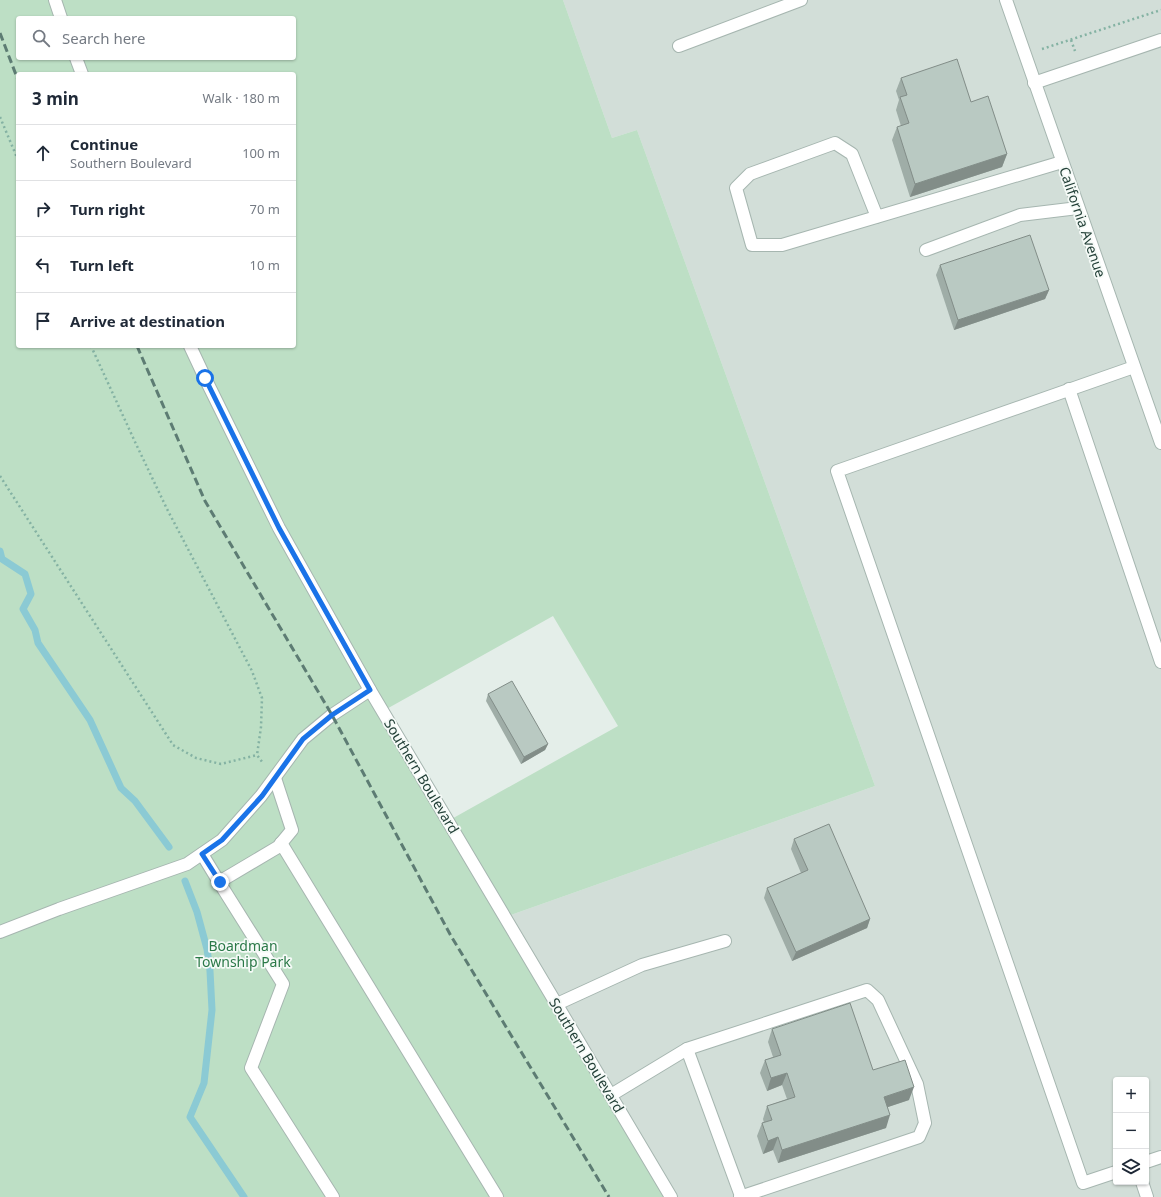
<!DOCTYPE html>
<html lang="en">
<head>
<meta charset="utf-8">
<style>
  :root { --surface:#fff; --page:#f2f2f3; --text:#1f2937; --muted:#747a83; --line:#e0e1e3 }
  body { margin:0; font-family:"Noto Sans",sans-serif; background:var(--page); color:var(--text) }
  .controls { position:absolute; right:12px; bottom:12px; display:grid; overflow:hidden; border-radius:4px; box-shadow:0 1px 3px #0004 }
  .controls button { width:36px; height:36px; display:grid; place-items:center; padding:0; border:0; border-bottom:1px solid var(--line); background:var(--surface); color:var(--text); font:20px sans-serif }
  .stop { position:absolute; width:12px; height:12px; margin:-9px; border:3px solid #1a73e8; border-radius:50%; background:#fff }
  .stop.end { background:#1a73e8; border-color:#fff; box-shadow:0 1px 4px #0008 }
  .list { margin:0; padding:0; list-style:none }
  h2 { display:flex; justify-content:space-between; align-items:center; height:52px; margin:0; padding:0 16px; font-size:17px }
  h2 small { font-size:13px; font-weight:400; color:var(--muted) }
  .list li { display:grid; grid-template-columns:26px 1fr auto; gap:12px; align-items:center; box-sizing:border-box; height:56px; padding:0 16px; border-top:1px solid var(--line) }
  .list b { display:block; font-size:15px; white-space:nowrap }
  .list p { margin:0; font-size:13px; white-space:nowrap; color:var(--muted) }
  .list em { font-size:13px; font-style:normal; color:var(--muted) }
  .icon { flex:none; width:22px; height:22px; fill:none; stroke:currentColor; stroke-width:2; stroke-linecap:round; stroke-linejoin:round }
  .map { position:relative; flex:none; width:1161px; height:1197px; overflow:hidden }
  .search { position:absolute; background:var(--surface); box-shadow:0 1px 3px #0004; left:16px; top:16px; width:280px; height:44px; display:flex; align-items:center; gap:10px; box-sizing:border-box; padding:0 14px; border-radius:4px; color:var(--muted); font-size:15px }
  .panel { position:absolute; background:var(--surface); box-shadow:0 1px 3px #0004; left:16px; top:72px; width:280px; height:276px; border-radius:4px }
  .map>svg:first-child { display:block }
</style>
</head>
<body>
<div class="map">
<svg width="1161" height="1197" viewBox="0 0 1161 1197">
  <rect width="100%" height="100%" fill="#e4eee9"/>
  <path fill="#d2ded8" fill-rule="evenodd" d="M 563,0 L 1161,0 L 1161,1197 L 671,1197 L 505,917 L 875,786 L 637,130 L 612,138 ZM 1116,1080 L 1146,1080 L 1146,1182 L 1116,1182 Z"/>
  <path fill="#bddfc5" fill-rule="evenodd" d="M 0,0 L 563,0 L 612,138 L 637,130 L 875,786 L 505,917 L 671,1197 L 0,1197 ZM 18,18 L 294,18 L 294,58 L 18,58 ZM 18,74 L 294,74 L 294,346 L 18,346 ZM 553,616 L 618,726 L 448,821 L 383,711 Z"/>
  <g fill="none" stroke-linecap="round" stroke-linejoin="round">
    <g stroke="#8bcad4" stroke-width="7">
      <polyline points="0,551 2,559 25,574 31,594 23,609 35,630 38,643 90,720 121,788 135,801 169,847"/>
      <polyline points="185,881 197,912 207,949 210,971 212,1010 204,1083 190,1117 244,1197"/>
    </g>
    <defs>
      <g id="minor">
        <polyline points="55,0 61,18"/>
        <polyline points="1006,0 1161,443"/>
        <polyline points="679,46 801,0"/>
        <polyline points="76,58 82,74"/>
        <polyline points="1034,83 1161,40"/>
        <polyline points="877,217 852,154 835,143 750,174 736,188 752,245 782,245 1062,162"/>
        <polyline points="926,250 1020,215 1078,208"/>
        <polyline points="190,346 205,378 279,528 370,690 671,1197"/>
        <polyline points="1069,389 1161,662"/>
        <polyline points="281,843 497,1197"/>
        <polyline points="202,854 219,882 278,847 292,830 275,778"/>
        <polyline points="219,882 283,984 251,1068 333,1197"/>
        <polyline points="0,932 59,909 187,864 222,840 261,796 303,739 332,715 370,690"/>
        <polyline points="557,1004 642,965 725,941"/>
        <polyline points="687,1049 867,990 878,1000 917,1084 925,1123 919,1137 740,1197"/>
        <polyline points="611,1095 687,1049 741,1196"/>
        <polyline points="1146,1162 1161,1157"/>
        <polyline points="1116,1172 1083,1183 837,471 1134,367"/>
        <polyline points="1142,1182 1147,1197"/>
      </g>
    </defs>
    <use href="#minor" stroke="#a6b6b0" stroke-width="14"/>
    <g stroke="#84b2a3" stroke-width="2.5" stroke-dasharray="2 3" stroke-linecap="butt">
      <polyline points="1071,40 1075,51"/>
      <polyline points="1042,49 1161,10"/>
      <polyline points="0,117 18,160"/>
      <polyline points="91,346 136,444 167,509 252,671 262,698 261,727 257,755 263,763"/>
      <polyline points="0,476 173,745 196,758 221,764 257,755"/>
    </g>
    <use href="#minor" stroke="#fff" stroke-width="12"/>
    <g stroke="#5d7c73" stroke-width="3" stroke-dasharray="8 4" stroke-linecap="butt">
      <polyline points="0,33 18,80"/>
      <polyline points="137,346 205,501 332,715 451,936 609,1197"/>
    </g>
  </g>
  <g fill="#9fada7">
    <polygon points="901,78 971,102 1007,154 1002,167 910,197 892,140 897,127 901,126 896,110 899,100 896,91"/>
    <polygon points="940,265 1049,290 1045,299 954,330 936,275"/>
    <polygon points="488,694 548,744 545,750 521,764 486,701"/>
    <polygon points="794,839 870,919 867,928 792,961 764,898 767,888 801,873 791,849"/>
    <polygon points="772,1029 873,1070 909,1100 888,1107 886,1128 778,1163 773,1150 763,1154 757,1136 762,1123 764,1123 763,1119 767,1106 787,1099 782,1085 767,1091 760,1073 765,1060 773,1057 768,1042"/>
  </g>
  <g fill="#828d88">
    <polygon points="1007,154 1002,167 910,197 915,184"/>
    <polygon points="1049,290 1045,299 954,330 958,320"/>
    <polygon points="548,744 545,750 521,764 524,757"/>
    <polygon points="870,919 867,928 792,961 796,952"/>
    <polygon points="787,1073 782,1085 767,1091 771,1078"/>
    <polygon points="914,1087 909,1100 879,1110 884,1097"/>
    <polygon points="890,1115 886,1128 778,1163 782,1150"/>
    <polygon points="778,1137 773,1150 763,1154 768,1141"/>
  </g>
  <g fill="#b9c9c2" stroke="#828d88">
    <polygon points="957,59 971,102 988,96 1007,154 915,184 897,127 909,123 900,97 907,95 901,78"/>
    <polygon points="1030,235 1049,290 958,320 940,265"/>
    <polygon points="512,681 548,744 524,757 488,694"/>
    <polygon points="829,824 870,919 796,952 767,888 808,870 794,839"/>
    <polygon points="850,1003 873,1070 905,1060 914,1087 884,1097 890,1115 782,1150 778,1137 768,1141 762,1123 772,1120 767,1106 795,1097 787,1073 771,1078 765,1060 781,1055 772,1029"/>
  </g>
  <g fill="none" stroke-linecap="round" stroke-linejoin="round">
    <polyline stroke="#1a73e8" stroke-width="5" points="205,378 279,528 370,690 332,715 303,739 262,796 222,840 202,854 220,882"/>
  </g>
  <g text-anchor="middle" dominant-baseline="central" stroke-width="3.5" stroke-linejoin="round" paint-order="stroke">
    <g font-size="14" fill="#234038" stroke="#f5faf7">
      <text transform="translate(1083 222) rotate(71)">California Avenue</text>
      <text transform="translate(422 776) rotate(59)">Southern Boulevard</text>
      <text transform="translate(587 1055) rotate(59)">Southern Boulevard</text>
    </g>
    <g font-size="14" fill="#2b7948" stroke="#f5faf7">
      <text x="243" y="945">Boardman<tspan x="243" dy="16">Township Park</tspan></text>
    </g>
  </g>
</svg>
<div class="controls">
<button>+</button>
<button>−</button>
<button><svg class="icon" aria-label="layers" viewBox="0 0 24 24"><path d="M12 4l9 5-9 5-9-5zM3 14l9 5 9-5"/></svg></button>
</div>
<div class="stop" style="left:205px;top:378px"></div>
<div class="stop end" style="left:220px;top:882px"></div>
<div class="search"><svg class="icon" aria-label="search" viewBox="0 0 24 24"><circle cx="10" cy="10" r="6"/><path d="M15 15l6 6"/></svg>Search here</div>
<section class="panel">
<h2>3 min<small>Walk · 180 m</small></h2>
<ul class="list">
<li><svg class="icon" aria-label="ahead" viewBox="0 0 24 24"><path d="M12 20V5M6 11l6-6 6 6"/></svg><div><b>Continue</b><p>Southern Boulevard</p></div><em>100 m</em></li>
<li><svg class="icon" aria-label="right" viewBox="0 0 24 24"><path d="M7 20v-9h11M14 6l5 5-5 5"/></svg><div><b>Turn right</b></div><em>70 m</em></li>
<li><svg class="icon" aria-label="left" viewBox="0 0 24 24"><path d="M17 20v-9H6M10 6l-5 5 5 5"/></svg><div><b>Turn left</b></div><em>10 m</em></li>
<li><svg class="icon" aria-label="arrive" viewBox="0 0 24 24"><path d="M6 21V4h12l-3 4 3 4H6"/></svg><div><b>Arrive at destination</b></div></li>
</ul>
</section>
</div>
</body>
</html>
